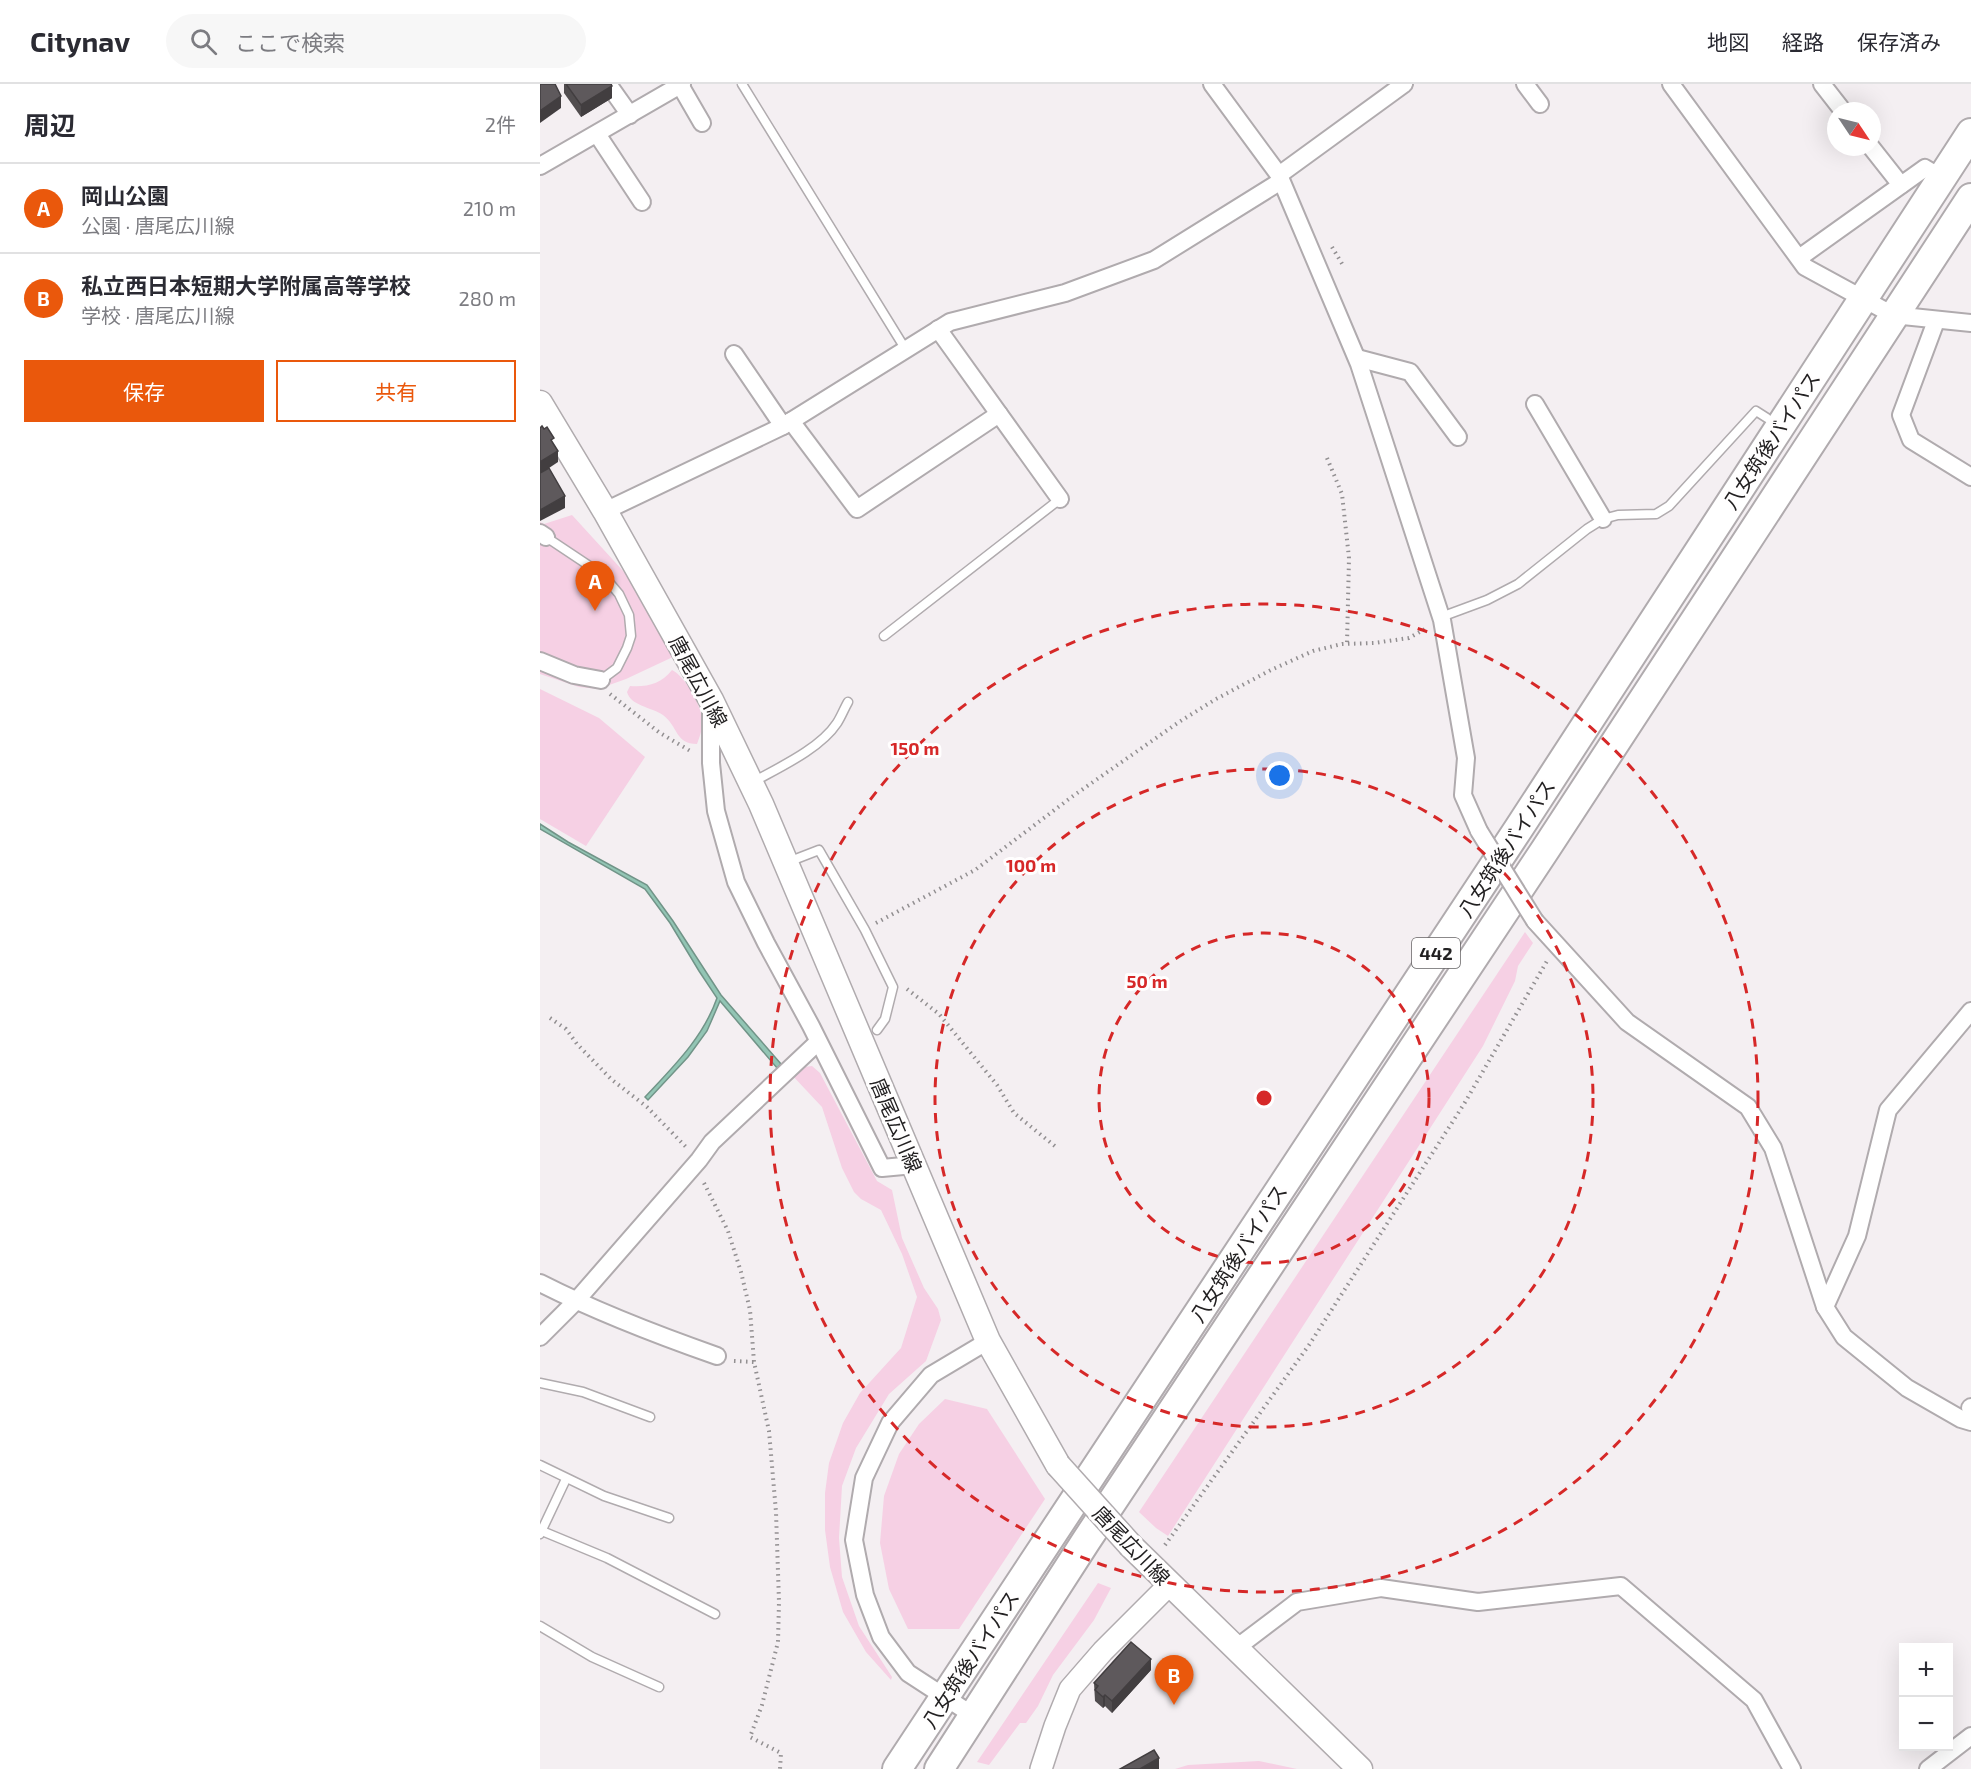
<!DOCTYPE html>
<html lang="ja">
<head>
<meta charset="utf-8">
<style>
  :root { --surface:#fff; --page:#f7f7f7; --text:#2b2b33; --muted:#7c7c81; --line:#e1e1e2; --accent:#ea580c }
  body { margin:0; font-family:"Exo 2","Noto Sans JP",sans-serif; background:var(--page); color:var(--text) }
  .controls { position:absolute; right:18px; bottom:18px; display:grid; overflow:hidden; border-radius:0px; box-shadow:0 6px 24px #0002 }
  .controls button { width:54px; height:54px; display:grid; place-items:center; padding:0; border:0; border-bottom:2px solid var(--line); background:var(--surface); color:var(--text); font:30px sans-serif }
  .compass { position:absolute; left:1287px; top:18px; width:54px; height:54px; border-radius:50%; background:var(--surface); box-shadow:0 6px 24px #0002; rotate:125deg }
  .you { position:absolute; left:740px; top:692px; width:21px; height:21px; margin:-15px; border:4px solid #fff; border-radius:50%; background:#1a73e8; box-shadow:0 0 0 9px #1a73e833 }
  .badge { display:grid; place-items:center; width:39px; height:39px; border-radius:50%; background:var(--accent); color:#fff; font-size:20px; font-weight:700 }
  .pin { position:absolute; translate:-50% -50px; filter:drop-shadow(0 2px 3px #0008) }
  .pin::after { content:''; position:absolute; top:32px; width:21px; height:18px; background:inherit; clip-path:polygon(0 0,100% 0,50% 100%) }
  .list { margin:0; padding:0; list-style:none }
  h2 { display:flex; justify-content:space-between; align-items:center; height:78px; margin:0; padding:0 24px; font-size:26px }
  h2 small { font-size:20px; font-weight:400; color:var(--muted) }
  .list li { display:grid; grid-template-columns:39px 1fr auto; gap:18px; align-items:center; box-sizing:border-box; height:90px; padding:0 24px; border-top:2px solid var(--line) }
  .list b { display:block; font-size:22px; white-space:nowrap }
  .list p { margin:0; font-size:20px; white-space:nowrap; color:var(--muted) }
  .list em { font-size:20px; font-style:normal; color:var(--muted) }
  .actions { display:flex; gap:12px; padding:18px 24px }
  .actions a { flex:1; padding:14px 0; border:2px solid var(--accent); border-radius:0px; text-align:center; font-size:21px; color:var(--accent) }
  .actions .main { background:var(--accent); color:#fff }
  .icon { flex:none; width:33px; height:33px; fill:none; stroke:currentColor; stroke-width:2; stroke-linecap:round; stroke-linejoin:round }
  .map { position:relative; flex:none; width:1431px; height:1685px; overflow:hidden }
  header { display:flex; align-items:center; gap:36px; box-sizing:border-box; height:84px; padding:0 30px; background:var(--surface); border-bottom:2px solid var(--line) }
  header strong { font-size:28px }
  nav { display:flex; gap:33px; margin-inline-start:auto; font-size:21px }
  .search { width:420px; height:54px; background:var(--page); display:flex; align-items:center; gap:15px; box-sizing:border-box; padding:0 21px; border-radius:33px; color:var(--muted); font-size:22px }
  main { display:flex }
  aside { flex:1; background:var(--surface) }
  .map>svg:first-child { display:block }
</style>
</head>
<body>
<header>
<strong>Citynav</strong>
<div class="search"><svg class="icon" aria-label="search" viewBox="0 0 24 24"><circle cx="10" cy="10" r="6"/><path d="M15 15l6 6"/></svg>ここで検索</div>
<nav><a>地図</a><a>経路</a><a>保存済み</a></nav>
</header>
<main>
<aside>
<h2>周辺<small>2件</small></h2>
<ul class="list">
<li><span class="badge">A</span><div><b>岡山公園</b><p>公園 · 唐尾広川線</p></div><em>210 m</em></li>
<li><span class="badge">B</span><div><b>私立西日本短期大学附属高等学校</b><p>学校 · 唐尾広川線</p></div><em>280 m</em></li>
</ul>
<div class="actions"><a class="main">保存</a><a>共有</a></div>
</aside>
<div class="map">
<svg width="1431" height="1685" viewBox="0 0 1431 1685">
  <rect width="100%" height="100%" fill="#f4eff2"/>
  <g fill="#f6d0e4">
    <polygon points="32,431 95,500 135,572 86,595 58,605 39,603 0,590 0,438 4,440"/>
    <path d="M 132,586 C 145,592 162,622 162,636 C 163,644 160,652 157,660 C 135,660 138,642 123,631 C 111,623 91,622 87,608 L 90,602 C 108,603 121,600 132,586 Z"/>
    <polygon points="0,605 59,634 105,673 46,762 0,735"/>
    <polygon points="985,848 993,859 978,882 975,897 943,962 628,1452 616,1444 599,1428"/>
    <polygon points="272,982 280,989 337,1097 352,1106 362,1154 384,1204 398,1225 401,1236 386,1277 349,1310 316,1364 302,1402 299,1454 302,1493 319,1542 352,1593 351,1596 326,1568 303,1528 290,1483 285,1446 285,1409 289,1379 303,1339 320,1309 361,1264 377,1213 362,1170 341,1126 321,1115 314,1108 302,1084 282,1023 251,990 257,984"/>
    <polygon points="405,1315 447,1325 505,1415 419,1545 368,1545 349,1505 340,1459 344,1412 359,1370 379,1340"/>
    <polygon points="558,1499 571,1504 554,1536 513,1591 498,1622 486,1639 480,1639 449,1681 437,1678"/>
    <polygon points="719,1677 757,1685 635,1685 648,1681"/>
  </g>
  <path fill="#92c5b4" stroke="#719488" stroke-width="1.5" d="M 0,740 L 28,758 L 107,801 L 133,837 L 181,911 L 241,980 L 237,984 L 180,917 L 167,947 L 148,973 L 108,1016 L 105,1013 C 133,983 163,954 177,914 L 159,887 L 130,839 L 105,805 L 0,745 Z"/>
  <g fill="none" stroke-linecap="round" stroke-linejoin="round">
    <defs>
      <g id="service">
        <polyline points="202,0 366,266"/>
        <polyline points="6,453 63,491 79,510 89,531 91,552 87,564 77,584 61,596"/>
        <polyline points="901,533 947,516 978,500 1047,445 1063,435 1078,431 1116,430 1129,422 1216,327 1227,334"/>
        <polyline points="344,552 520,415"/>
        <path d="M 211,699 C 238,684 280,665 297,639 C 301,633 304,625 308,618"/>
        <polyline points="248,778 279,766 325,846 353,903 345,935 337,946"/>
        <polyline points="0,1299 43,1308 110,1333"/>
        <polyline points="0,1381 64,1412 129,1434"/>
        <polyline points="2,1447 67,1474 175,1530"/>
        <polyline points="0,1450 26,1395"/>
        <polyline points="0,1542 52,1573 119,1603"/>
      </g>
      <g id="minor">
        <polyline points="68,0 90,31"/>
        <polyline points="672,0 739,91 819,280 902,536 926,674 923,711 939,747"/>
        <polyline points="985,0 1000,20"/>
        <polyline points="1131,0 1265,183 1353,231 1431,239"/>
        <polyline points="1282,0 1303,27"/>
        <polyline points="140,1 162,39"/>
        <polyline points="57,50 102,118"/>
        <polyline points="1331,63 1361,101"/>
        <polyline points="0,82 142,0"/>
        <polyline points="739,91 864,0"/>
        <polyline points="1259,174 1385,84 1390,87"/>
        <polyline points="1396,237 1361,331 1371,356 1431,393"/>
        <polyline points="398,245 520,415"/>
        <polyline points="194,270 243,342"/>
        <polyline points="817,274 870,288 918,353"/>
        <polyline points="995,320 1063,435"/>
        <polyline points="251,337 317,425 459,330"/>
        <polyline points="65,427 243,342 410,238 525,209 614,176 741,97"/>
        <polyline points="0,449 6,453"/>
        <polyline points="0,577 34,591 61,596"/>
        <polyline points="171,620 171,679 176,727 196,798 226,859 271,942 342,1084 374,1081"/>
        <polyline points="995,837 1087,938 1208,1023 1233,1064 1285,1223"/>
        <polyline points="1431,927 1348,1026 1317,1152 1285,1223 1304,1253 1367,1304 1421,1335 1431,1338"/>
        <path d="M 0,1199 C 57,1228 117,1251 177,1272"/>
        <polyline points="0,1253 36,1217 159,1076 172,1058 278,958"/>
        <polyline points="1430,1324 1431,1323"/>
        <polyline points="695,1565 757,1518 841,1504 938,1518 1081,1502 1214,1616 1252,1685"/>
        <polyline points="434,1632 368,1589 341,1553 325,1511 314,1456 324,1394 350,1339 391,1291 448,1257"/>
        <polyline points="1388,1685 1431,1652"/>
      </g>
      <polyline id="tertiary" points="501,1685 515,1642 530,1605 563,1567 630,1500"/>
      <g id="secondary">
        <polyline points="0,319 65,427 171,616 221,720 448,1257 518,1381"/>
        <polyline points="591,1462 820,1685"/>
      </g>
      <g id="trunk">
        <polyline points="357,1685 979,744 1431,49"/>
        <polyline points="399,1685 546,1457 1005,766 1431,114"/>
      </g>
    </defs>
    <use href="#service" stroke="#b0abae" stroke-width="11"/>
    <use href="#minor" stroke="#b0abae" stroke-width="20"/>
    <use href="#tertiary" stroke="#b0abae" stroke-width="24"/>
    <use href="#secondary" stroke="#b0abae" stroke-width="27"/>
    <use href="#trunk" stroke="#b0abae" stroke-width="32"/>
    <g stroke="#928f91" stroke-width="4" stroke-dasharray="1.5 4.5" stroke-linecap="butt">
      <polyline points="792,163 804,183"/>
      <polyline points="787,374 802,410 809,474 807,560"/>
      <polyline points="70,610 120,649 152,668"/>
      <polyline points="336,839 435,786 533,712 639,638 676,615 731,586 773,567 802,560 834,559 869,554 885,545"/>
      <polyline points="367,905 399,930 457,1001 474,1029 516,1063"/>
      <polyline points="10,934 26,945 37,960 71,995 107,1023 146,1063"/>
      <polyline points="164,1099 188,1147 201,1188 210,1226 214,1278 229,1347 236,1428 239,1518 238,1558 222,1621 210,1653 241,1669 240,1685"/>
      <polyline points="194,1277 214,1278"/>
      <polyline points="625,1461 769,1261 924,1020 1007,877"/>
    </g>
    <use href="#service" stroke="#fff" stroke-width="8"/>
    <use href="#minor" stroke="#fff" stroke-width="16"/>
    <use href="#tertiary" stroke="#fff" stroke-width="21"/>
    <use href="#secondary" stroke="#fff" stroke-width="24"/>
    <use href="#trunk" stroke="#fff" stroke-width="28"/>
    <defs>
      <polyline id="minor-bridge" points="939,747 995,837"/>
      <polyline id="secondary-bridge" points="518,1381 591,1462"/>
    </defs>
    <use href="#minor-bridge" stroke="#b0abae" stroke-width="20" stroke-linecap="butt"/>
    <use href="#secondary-bridge" stroke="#b0abae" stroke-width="27" stroke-linecap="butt"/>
    <use href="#minor-bridge" stroke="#fff" stroke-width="16"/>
    <use href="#secondary-bridge" stroke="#fff" stroke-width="24"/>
  </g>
  <g fill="#514d4f">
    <polygon points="24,0 71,0 72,14 41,33 24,9"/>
    <polygon points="611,1586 572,1629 565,1622 563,1624 555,1617 554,1599"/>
  </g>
  <g fill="#423e40">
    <polygon points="72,2 72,14 41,33 41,21"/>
    <polygon points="21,12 21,24 0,39 0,27"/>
    <polygon points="18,367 18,378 0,390 0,378"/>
    <polygon points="25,412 25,424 0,437 0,426"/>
    <polygon points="611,1575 611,1586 572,1629 572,1617"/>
    <polygon points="565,1611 565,1622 563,1624 563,1613"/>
    <polygon points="619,1674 619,1685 600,1685"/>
  </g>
  <g fill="#5e595c" stroke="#423e40" stroke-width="1.5">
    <polygon points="0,0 15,0 21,12 0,27"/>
    <polygon points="26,0 71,0 72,2 41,21"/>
    <polygon points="2,342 4,345 7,343 14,354 11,356 18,367 0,378 0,344"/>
    <polygon points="9,384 25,412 0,426 0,389"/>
    <polygon points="591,1558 611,1575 572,1617 565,1611 563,1613 555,1606 558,1602 554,1599"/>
    <polygon points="614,1666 619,1674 600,1685 580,1685"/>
  </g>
  <g fill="none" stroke="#d62828" stroke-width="3" stroke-dasharray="10 8">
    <circle cx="724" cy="1014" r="165"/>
    <circle cx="724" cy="1014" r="329"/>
    <circle cx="724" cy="1014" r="494"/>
  </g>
  <g text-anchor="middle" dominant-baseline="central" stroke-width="6" stroke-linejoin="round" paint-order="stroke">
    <rect fill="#fffefe" stroke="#656364" stroke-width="1.5" x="872" y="854" width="48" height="30" rx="4.5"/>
    <g font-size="18" font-weight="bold" fill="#232122">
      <text x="896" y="869">442</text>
    </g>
    <g font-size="20" fill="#232122" stroke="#fffefe">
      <text transform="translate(1231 356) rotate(-57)">八女筑後バイパス</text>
      <text transform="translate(159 597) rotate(62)">唐尾広川線</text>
      <text transform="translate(966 764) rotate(-57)">八女筑後バイパス</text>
      <text transform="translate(357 1041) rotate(67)">唐尾広川線</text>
      <text transform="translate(698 1169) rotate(-57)">八女筑後バイパス</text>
      <text transform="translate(592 1461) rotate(46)">唐尾広川線</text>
      <text transform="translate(430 1575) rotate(-57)">八女筑後バイパス</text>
    </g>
  </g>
  <circle cx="724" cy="1014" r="9" fill="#d62828" stroke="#fffefe" stroke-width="3"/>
  <g font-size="18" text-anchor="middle" font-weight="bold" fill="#d62828" stroke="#fffefe" stroke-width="6" stroke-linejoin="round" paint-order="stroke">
    <text x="375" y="671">150 m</text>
    <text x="491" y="788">100 m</text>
    <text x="607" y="904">50 m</text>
  </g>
</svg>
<div class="controls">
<button>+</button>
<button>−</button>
</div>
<svg class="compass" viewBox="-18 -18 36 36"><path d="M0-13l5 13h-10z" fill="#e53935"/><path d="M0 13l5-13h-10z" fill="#7c7c81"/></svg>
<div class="you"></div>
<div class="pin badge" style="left:55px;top:527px">A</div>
<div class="pin badge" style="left:634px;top:1621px">B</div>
</div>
</main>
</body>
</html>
